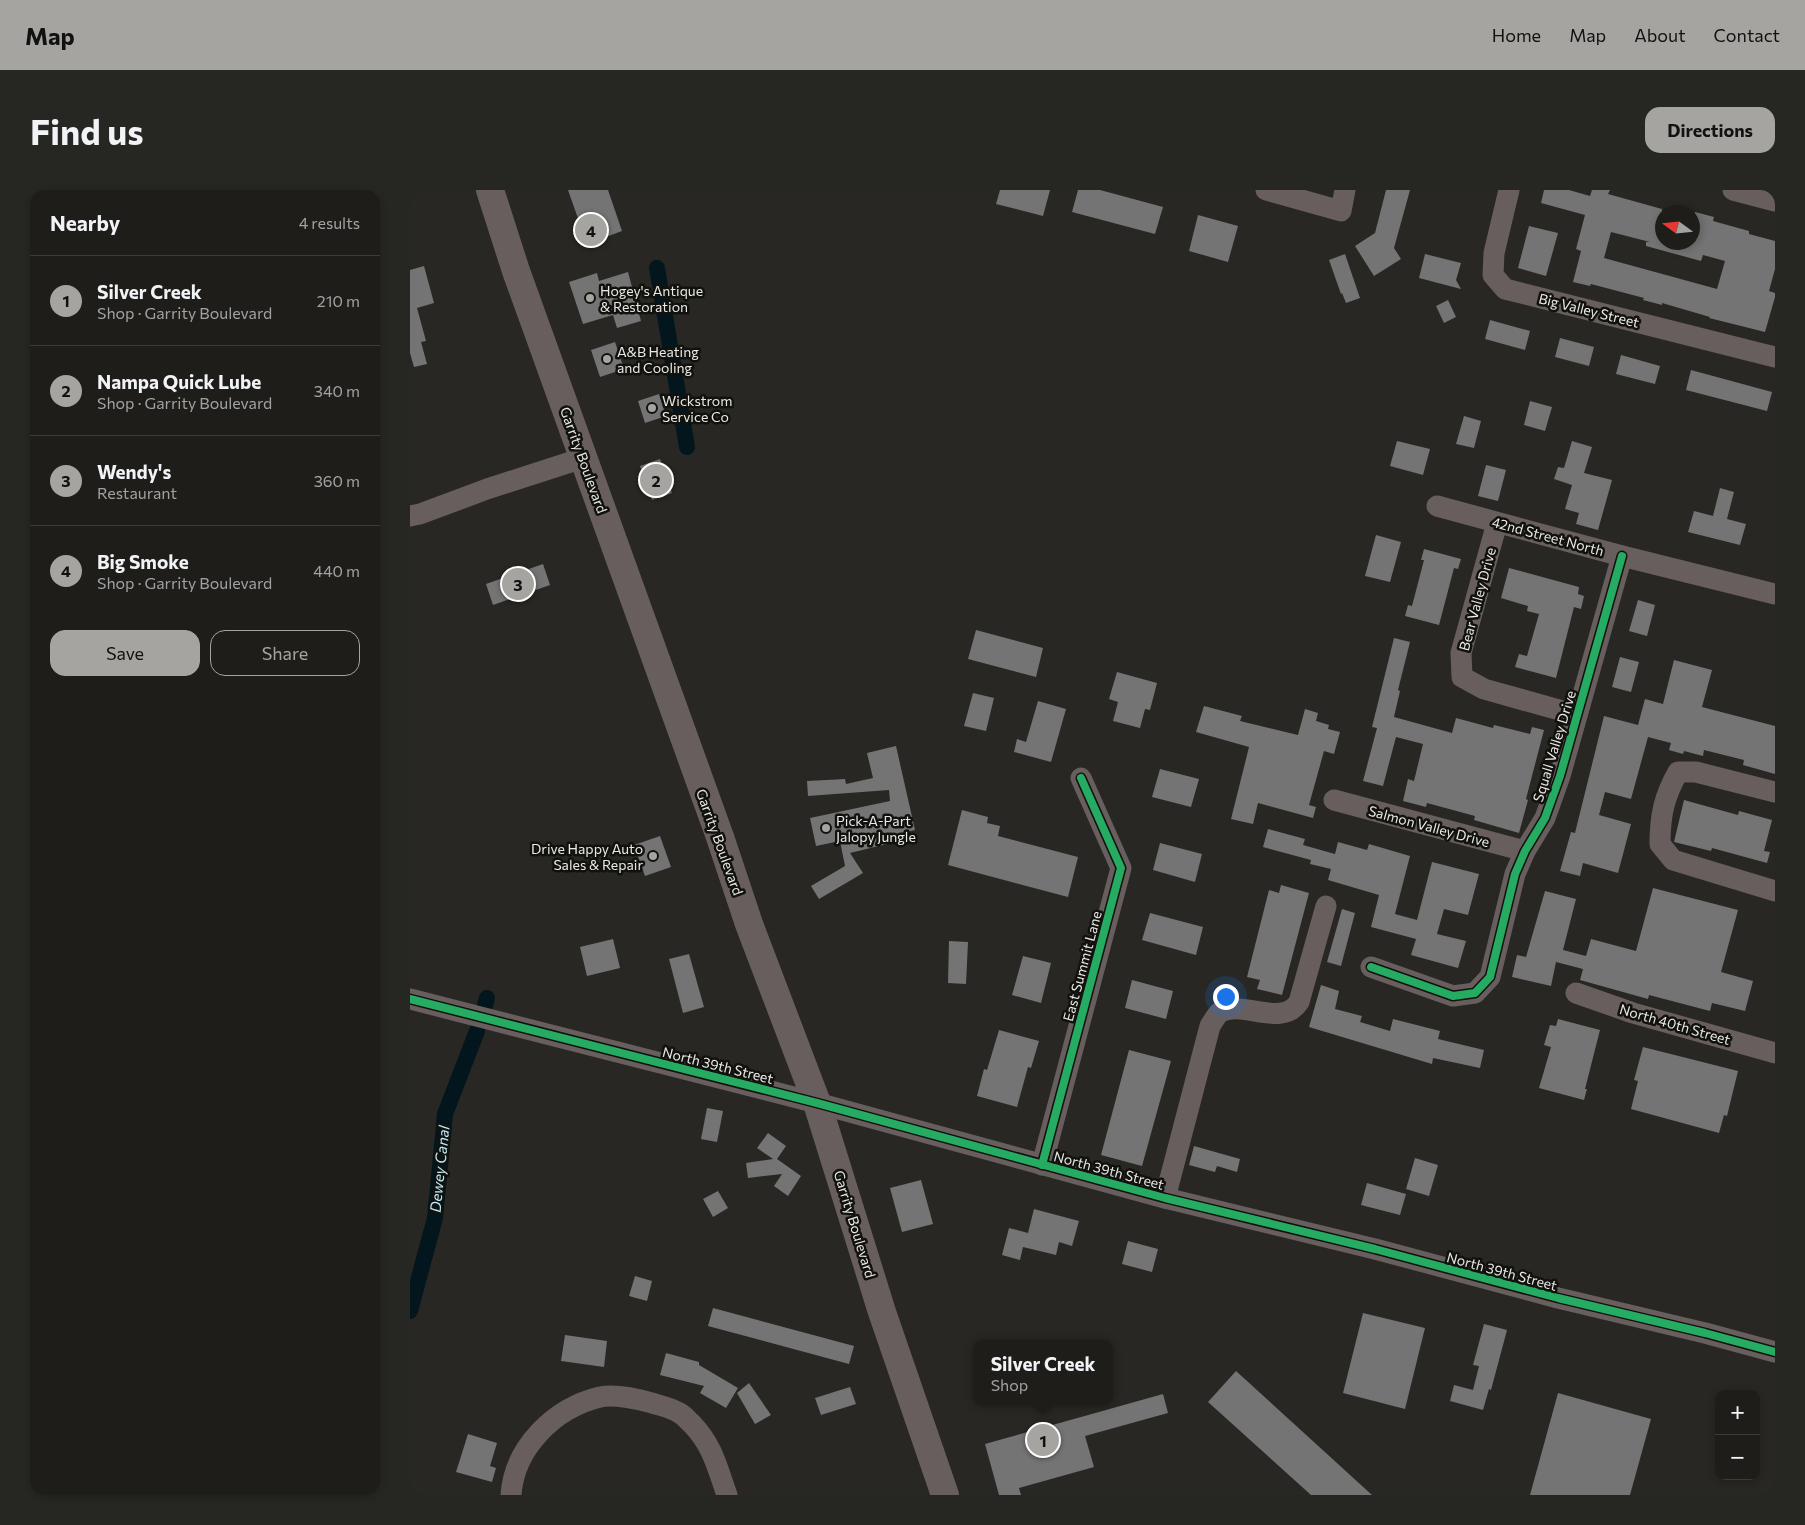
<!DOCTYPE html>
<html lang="en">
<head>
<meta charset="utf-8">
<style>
  :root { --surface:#1e1d1a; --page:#262623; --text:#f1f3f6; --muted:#a1a2a2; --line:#3c3b39; --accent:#a5a4a0 }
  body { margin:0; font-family:Commissioner,sans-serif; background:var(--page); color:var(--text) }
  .controls { position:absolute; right:15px; bottom:15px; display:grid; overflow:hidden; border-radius:10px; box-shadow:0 2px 8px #0003 }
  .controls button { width:45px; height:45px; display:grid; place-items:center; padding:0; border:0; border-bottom:1px solid var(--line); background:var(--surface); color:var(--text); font:25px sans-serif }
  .compass { position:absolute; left:1245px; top:15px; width:45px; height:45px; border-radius:50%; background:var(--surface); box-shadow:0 2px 8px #0003; rotate:285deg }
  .you { position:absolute; left:815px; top:806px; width:18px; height:18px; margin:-12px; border:4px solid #fff; border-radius:50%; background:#1a73e8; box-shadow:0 0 0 8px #1a73e833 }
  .badge { display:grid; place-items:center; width:32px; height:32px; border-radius:50%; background:var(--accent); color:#111; font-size:16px; font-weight:700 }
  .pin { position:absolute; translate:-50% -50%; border:2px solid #fff; box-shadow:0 1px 5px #0006 }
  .popup { position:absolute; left:563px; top:1150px; width:140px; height:65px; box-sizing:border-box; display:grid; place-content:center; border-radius:10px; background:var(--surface); filter:drop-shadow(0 1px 4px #0005); font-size:16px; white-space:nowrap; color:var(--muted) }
  .popup b { font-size:19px; color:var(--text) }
  .popup::after { content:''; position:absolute; left:50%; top:100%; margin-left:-10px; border:10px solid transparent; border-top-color:var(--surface) }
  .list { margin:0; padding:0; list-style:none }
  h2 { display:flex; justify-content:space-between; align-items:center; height:65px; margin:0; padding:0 20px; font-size:21px }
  h2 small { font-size:16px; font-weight:400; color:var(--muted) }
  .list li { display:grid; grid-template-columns:32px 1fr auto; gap:15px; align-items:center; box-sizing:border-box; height:90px; padding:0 20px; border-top:1px solid var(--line) }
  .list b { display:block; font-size:19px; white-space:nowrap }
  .list p { margin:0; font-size:16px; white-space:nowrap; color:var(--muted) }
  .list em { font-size:16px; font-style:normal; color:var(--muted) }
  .actions { display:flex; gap:10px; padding:15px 20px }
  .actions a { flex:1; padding:11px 0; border:1px solid var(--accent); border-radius:15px; text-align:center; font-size:18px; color:var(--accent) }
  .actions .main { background:var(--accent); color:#111 }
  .map { position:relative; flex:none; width:1365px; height:1305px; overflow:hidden; border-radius:15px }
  header { display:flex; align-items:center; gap:30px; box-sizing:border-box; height:70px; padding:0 25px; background:var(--accent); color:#111 }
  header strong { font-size:24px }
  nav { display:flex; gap:28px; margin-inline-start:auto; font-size:18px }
  .intro { display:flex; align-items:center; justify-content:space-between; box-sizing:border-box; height:120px; padding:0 30px }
  h1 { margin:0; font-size:35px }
  .button { padding:12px 22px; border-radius:15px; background:var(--accent); color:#111; font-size:18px; font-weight:700 }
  main { display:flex; gap:30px; padding:0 30px }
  aside { flex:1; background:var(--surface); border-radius:15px; box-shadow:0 2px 8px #0003 }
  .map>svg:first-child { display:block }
</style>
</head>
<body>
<header>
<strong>Map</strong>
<nav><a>Home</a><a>Map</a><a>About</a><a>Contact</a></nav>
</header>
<div class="intro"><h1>Find us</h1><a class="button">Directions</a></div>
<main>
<aside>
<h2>Nearby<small>4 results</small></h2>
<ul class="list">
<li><span class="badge">1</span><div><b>Silver Creek</b><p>Shop · Garrity Boulevard</p></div><em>210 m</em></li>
<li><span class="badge">2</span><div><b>Nampa Quick Lube</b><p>Shop · Garrity Boulevard</p></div><em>340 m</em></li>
<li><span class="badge">3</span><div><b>Wendy's</b><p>Restaurant</p></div><em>360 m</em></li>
<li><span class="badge">4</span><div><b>Big Smoke</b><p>Shop · Garrity Boulevard</p></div><em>440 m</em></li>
</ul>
<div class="actions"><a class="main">Save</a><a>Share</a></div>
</aside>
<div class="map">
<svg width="1365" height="1305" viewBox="0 0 1365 1305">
  <rect width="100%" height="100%" fill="#282723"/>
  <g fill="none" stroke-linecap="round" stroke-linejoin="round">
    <g stroke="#04161d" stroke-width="16">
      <polyline points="247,78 277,257"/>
      <polyline points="74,819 77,808"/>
      <polyline points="0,1121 25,1028 35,924 67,841"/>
    </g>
  </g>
  <g fill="#757474" fill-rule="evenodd">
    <polygon points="158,0 198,0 212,41 177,54"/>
    <polygon points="590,0 640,0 633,26 586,14"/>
    <polygon points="668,0 690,0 753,17 745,44 662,22"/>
    <polygon points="976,0 1000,0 984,58 991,69 964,86 945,56 965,43"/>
    <path d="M 1134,0 L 1159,0 L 1180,6 L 1182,0 L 1200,0 L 1198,4 L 1252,19 L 1252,52 L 1282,52 L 1282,30 L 1285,22 L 1304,27 L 1303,31 L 1339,41 L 1339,44 L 1365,51 L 1365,79 L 1359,101 L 1365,103 L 1365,107 L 1355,142 L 1299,128 L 1300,127 L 1252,113 L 1252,115 L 1233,110 L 1234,108 L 1181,94 L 1180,96 L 1163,92 L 1171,61 L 1166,59 L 1175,25 L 1131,13 ZM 1201,42 L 1240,52 L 1236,52 L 1236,56 L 1291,71 L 1293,65 L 1315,71 L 1307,99 L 1194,68 Z"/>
    <polygon points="788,25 828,36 818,72 779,61"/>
    <polygon points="1119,36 1148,43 1136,86 1108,78"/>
    <polygon points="935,64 950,108 936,113 932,103 931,104 919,70"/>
    <polygon points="1015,64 1051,73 1046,90 1051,99 1009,88"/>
    <polygon points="14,76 24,113 7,118 16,151 11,152 17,174 4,177 0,163 0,80"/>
    <polygon points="218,82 231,131 207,138 203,125 173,134 159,92 187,83 189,91"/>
    <polygon points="1038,110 1046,127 1034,133 1026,116"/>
    <polygon points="1080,130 1120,141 1115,160 1075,149"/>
    <polygon points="1150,148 1184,157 1179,176 1145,167"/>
    <polygon points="205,152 214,179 190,187 181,160"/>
    <polygon points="1211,165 1250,176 1245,194 1206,184"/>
    <polygon points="1281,180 1362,202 1357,221 1276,200"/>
    <polygon points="249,204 256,226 235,233 228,211"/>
    <polygon points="1120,211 1142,217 1135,241 1114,235"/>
    <polygon points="1054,226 1071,231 1064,258 1046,254"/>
    <polygon points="987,251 1020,259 1013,285 980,276"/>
    <polygon points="1162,251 1182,257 1174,283 1202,290 1188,340 1166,334 1169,323 1155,319 1162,295 1144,289 1148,277 1154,278"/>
    <polygon points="250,269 262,303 242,310 230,276"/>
    <polygon points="1076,275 1096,280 1088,311 1068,306"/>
    <polygon points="1310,298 1324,302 1317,329 1336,334 1330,355 1278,342 1284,321 1303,326"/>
    <polygon points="966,345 991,352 980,392 955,386"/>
    <polygon points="1014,359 1051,369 1048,379 1044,378 1029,435 995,426 998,415 1002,416 1014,370 1011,370"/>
    <polygon points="133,374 140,395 83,415 76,394"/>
    <polygon points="1099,378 1169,397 1168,404 1174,406 1171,419 1164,417 1146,488 1105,477 1109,464 1117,466 1129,424 1117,421 1118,416 1091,408"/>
    <polygon points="1228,410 1245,415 1237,446 1219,441"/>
    <polygon points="566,440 633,458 626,487 558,469"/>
    <polygon points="984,448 1000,452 988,500 990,501 984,527 1042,543 1046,528 1083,538 1084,535 1120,544 1122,537 1134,540 1116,609 1118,610 1109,643 1064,630 1065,626 1017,613 1016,617 993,611 998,589 1004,591 1013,554 986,547 973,596 953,591 967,538 962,537"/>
    <polygon points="1210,467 1229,472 1221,502 1202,497"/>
    <polygon points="1264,470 1302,480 1292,517 1365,536 1365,584 1333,575 1334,570 1294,560 1293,566 1274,561 1273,564 1259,560 1261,553 1238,547 1221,609 1195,602 1189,625 1221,634 1208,683 1173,673 1170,686 1150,681 1161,642 1165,643 1194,526 1228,535 1235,509 1253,514"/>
    <polygon points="707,482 747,493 740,520 735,519 730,538 703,531 708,512 699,509"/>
    <polygon points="563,503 584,508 576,541 554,536"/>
    <polygon points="628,511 656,519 641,572 604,562 607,549 616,552"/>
    <polygon points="794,516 832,526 830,531 888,545 895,519 908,523 906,531 919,535 918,539 930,542 924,564 914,561 899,615 906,617 903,628 848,613 843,634 821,629 839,557 786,542"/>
    <polygon points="486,556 505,640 479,646 481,653 440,663 453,683 409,709 401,696 435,676 430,651 406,656 400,628 480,611 479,600 398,606 397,591 435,589 436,594 463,588 457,563"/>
    <polygon points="750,579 789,589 781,617 742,607"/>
    <polygon points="1274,610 1328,625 1329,621 1362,630 1354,661 1360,662 1357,673 1302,658 1301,661 1264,652"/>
    <polygon points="552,620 578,627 577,633 590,636 588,646 668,667 658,707 538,675"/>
    <polygon points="858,639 895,649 893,655 925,664 928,652 957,660 959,654 1000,666 985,724 1007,730 1022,672 1069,684 1058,725 1034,719 1027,744 1056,751 1048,778 1001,765 1006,749 961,737 969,705 918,690 921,679 900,674 901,670 853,657"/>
    <polygon points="250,646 261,677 235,686 224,655"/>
    <polygon points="750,653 792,664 785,692 743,680"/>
    <polygon points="871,695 899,703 872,805 847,799 850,790 837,787 859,700 869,703"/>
    <polygon points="1243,698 1328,720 1311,782 1343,791 1335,821 1302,813 1300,821 1239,805 1238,809 1170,790 1173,779 1146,772 1141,796 1102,787 1107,765 1116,767 1135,701 1166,709 1153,760 1176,766 1181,749 1226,761"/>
    <polygon points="932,719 945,723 931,776 917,772"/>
    <polygon points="740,723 793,737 786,765 732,750"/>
    <polygon points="203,749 210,778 177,786 170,757"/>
    <polygon points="539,751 558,752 556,794 538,793"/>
    <polygon points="279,764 294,817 273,823 259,769"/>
    <polygon points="613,766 641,773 631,813 602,805"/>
    <polygon points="722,790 763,801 756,829 715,818"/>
    <polygon points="911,795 929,801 925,819 952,826 950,832 980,841 983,829 1030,841 1028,849 1074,860 1070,878 1023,868 1022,874 899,837"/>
    <polygon points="1148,829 1190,840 1175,899 1177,899 1174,910 1129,898 1141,857 1134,855 1140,835 1146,836"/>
    <polygon points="589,840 629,851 621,878 618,877 607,917 567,906 574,879 577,880"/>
    <polygon points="1233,857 1328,881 1317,926 1314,925 1309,943 1221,919 1228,891 1224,890"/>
    <polygon points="719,860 761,871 732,976 691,965"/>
    <polygon points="297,918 313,921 307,952 291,949"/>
    <polygon points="358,943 376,956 367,969 391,986 378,1006 364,996 372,984 338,988 336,973 363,969 347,958"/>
    <polygon points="784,956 830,969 827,982 807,976 805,982 779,975"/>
    <polygon points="1005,968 1028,975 1019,1006 996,999"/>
    <polygon points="511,990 523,1034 492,1042 480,998"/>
    <polygon points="957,993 996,1004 990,1025 951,1015"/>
    <polygon points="308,1001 318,1018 303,1027 293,1009"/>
    <polygon points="624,1019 669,1031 662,1056 649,1052 646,1065 613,1057 610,1070 592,1065 599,1038 618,1043"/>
    <polygon points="718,1051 748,1059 742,1082 712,1074"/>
    <polygon points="225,1086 242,1091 237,1111 219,1106"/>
    <polygon points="303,1118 444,1156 439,1174 298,1136"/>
    <polygon points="953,1123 1015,1138 995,1219 933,1203"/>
    <polygon points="1074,1134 1097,1140 1081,1200 1079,1199 1073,1220 1040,1211 1044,1195 1063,1200 1069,1176 1063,1175"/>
    <polygon points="155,1145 197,1151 194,1177 151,1171"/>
    <polygon points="256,1163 289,1172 289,1175 328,1198 316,1218 290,1203 294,1196 250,1185"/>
    <polygon points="826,1181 962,1305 901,1305 798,1212"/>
    <polygon points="339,1193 361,1225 345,1234 327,1203"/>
    <polygon points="440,1197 446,1214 411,1225 405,1208"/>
    <polygon points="1148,1203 1241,1229 1220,1305 1120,1305"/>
    <polygon points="753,1204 758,1223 675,1246 684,1277 609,1298 611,1305 589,1305 575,1254"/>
    <polygon points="58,1244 87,1253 80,1276 86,1278 82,1292 46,1282"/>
  </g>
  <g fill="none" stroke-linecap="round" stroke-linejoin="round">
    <g stroke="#675e5d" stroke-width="21">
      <polyline points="856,0 931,21 935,0"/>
      <polyline points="1099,0 1084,63 1083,85 1095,99 1365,167"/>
      <polyline points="1323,0 1365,11"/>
      <polyline points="1027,316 1212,366 1365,404"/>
      <polyline points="0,326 10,324 77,299 173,268"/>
      <polyline points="1087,333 1051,463 1052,487 1074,499 1167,525"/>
      <path d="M 1365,602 L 1286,582 L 1268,582 C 1254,607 1250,625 1250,654 L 1263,670 L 1365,701"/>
      <polyline points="924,610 1115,661"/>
      <polyline points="961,777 1043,806 1065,803 1080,787 1105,684 1115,661 1135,628 1150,586 1212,366"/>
      <polyline points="1166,803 1223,823 1365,863"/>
      <polyline points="0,809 407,913 755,1008 965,1059 1148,1108 1295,1143 1365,1162"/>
      <polyline points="632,975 711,678 671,588"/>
      <path d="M 755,1008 L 800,836 C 802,833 806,826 809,823 C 831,808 871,839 889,812 L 916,716"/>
      <path d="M 101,1305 C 104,1258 144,1218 190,1207 C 204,1204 228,1209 242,1213 C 251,1216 263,1218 271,1224 C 275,1226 278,1231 282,1234 C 303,1256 307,1277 317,1305"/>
    </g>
    <polyline stroke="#685e5d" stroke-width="28" points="80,0 106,81 310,647 339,734 407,913 472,1122 535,1305"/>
    <defs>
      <g id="cycleway">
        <polyline points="961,777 1043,806 1065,803 1080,787 1105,684 1115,661 1135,628 1150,586 1212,366"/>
        <polyline points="0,809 407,913 755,1008 965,1059 1148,1108 1295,1143 1365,1162"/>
        <polyline points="632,975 711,678 671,588"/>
      </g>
    </defs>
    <use href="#cycleway" stroke="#11110e" stroke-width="11"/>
    <use href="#cycleway" stroke="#26ab63" stroke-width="8"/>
  </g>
  <g fill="#a5a4a0" stroke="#11110e" stroke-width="2">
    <circle cx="180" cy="108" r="5"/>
    <circle cx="197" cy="169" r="5"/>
    <circle cx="242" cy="218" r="5"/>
    <circle cx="416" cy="638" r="5"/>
    <circle cx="243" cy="666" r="5"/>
  </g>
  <g text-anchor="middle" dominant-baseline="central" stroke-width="5" stroke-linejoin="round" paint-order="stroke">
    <g font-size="14" fill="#e9e8e4" stroke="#11110e" text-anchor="start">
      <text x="190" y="100">Hogey's Antique<tspan x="190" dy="16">&amp; Restoration</tspan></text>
      <text x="207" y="161">A&amp;B Heating<tspan x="207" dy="16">and Cooling</tspan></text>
      <text x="252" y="210">Wickstrom<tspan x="252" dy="16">Service Co</tspan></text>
      <text x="426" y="630">Pick-A-Part<tspan x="426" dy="16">Jalopy Jungle</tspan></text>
      <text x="233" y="658" text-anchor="end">Drive Happy Auto<tspan x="233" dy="16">Sales &amp; Repair</tspan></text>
    </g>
    <g font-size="14" fill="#e9e8e4" stroke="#11110e">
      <text transform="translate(1179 120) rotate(14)">Big Valley Street</text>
      <text transform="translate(174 270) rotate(70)">Garrity Boulevard</text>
      <text transform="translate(1138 346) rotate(15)">42nd Street North</text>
      <text transform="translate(1067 409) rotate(-75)">Bear Valley Drive</text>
      <text transform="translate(1144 556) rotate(-73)">Squall Valley Drive</text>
      <text transform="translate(1019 636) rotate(15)">Salmon Valley Drive</text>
      <text transform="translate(310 652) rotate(70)">Garrity Boulevard</text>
      <text transform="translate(672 776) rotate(-75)">East Summit Lane</text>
      <text transform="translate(1265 834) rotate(16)">North 40th Street</text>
      <text transform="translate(308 875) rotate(14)">North 39th Street</text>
      <text transform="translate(699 980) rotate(15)">North 39th Street</text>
      <text transform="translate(445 1034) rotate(73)">Garrity Boulevard</text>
      <text transform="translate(1092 1081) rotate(15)">North 39th Street</text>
    </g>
    <g font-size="15" font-style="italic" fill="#c1ecfa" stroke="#11110e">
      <text transform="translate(29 979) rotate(-84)">Dewey Canal</text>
    </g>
  </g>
</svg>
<div class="controls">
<button>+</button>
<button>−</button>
</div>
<svg class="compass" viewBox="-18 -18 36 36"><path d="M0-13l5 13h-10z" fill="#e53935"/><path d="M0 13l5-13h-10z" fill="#a1a2a2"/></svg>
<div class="you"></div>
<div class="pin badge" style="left:633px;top:1250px">1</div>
<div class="popup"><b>Silver Creek</b>Shop</div>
<div class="pin badge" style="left:246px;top:290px">2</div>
<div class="pin badge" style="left:108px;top:394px">3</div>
<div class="pin badge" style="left:181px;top:40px">4</div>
</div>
</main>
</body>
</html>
